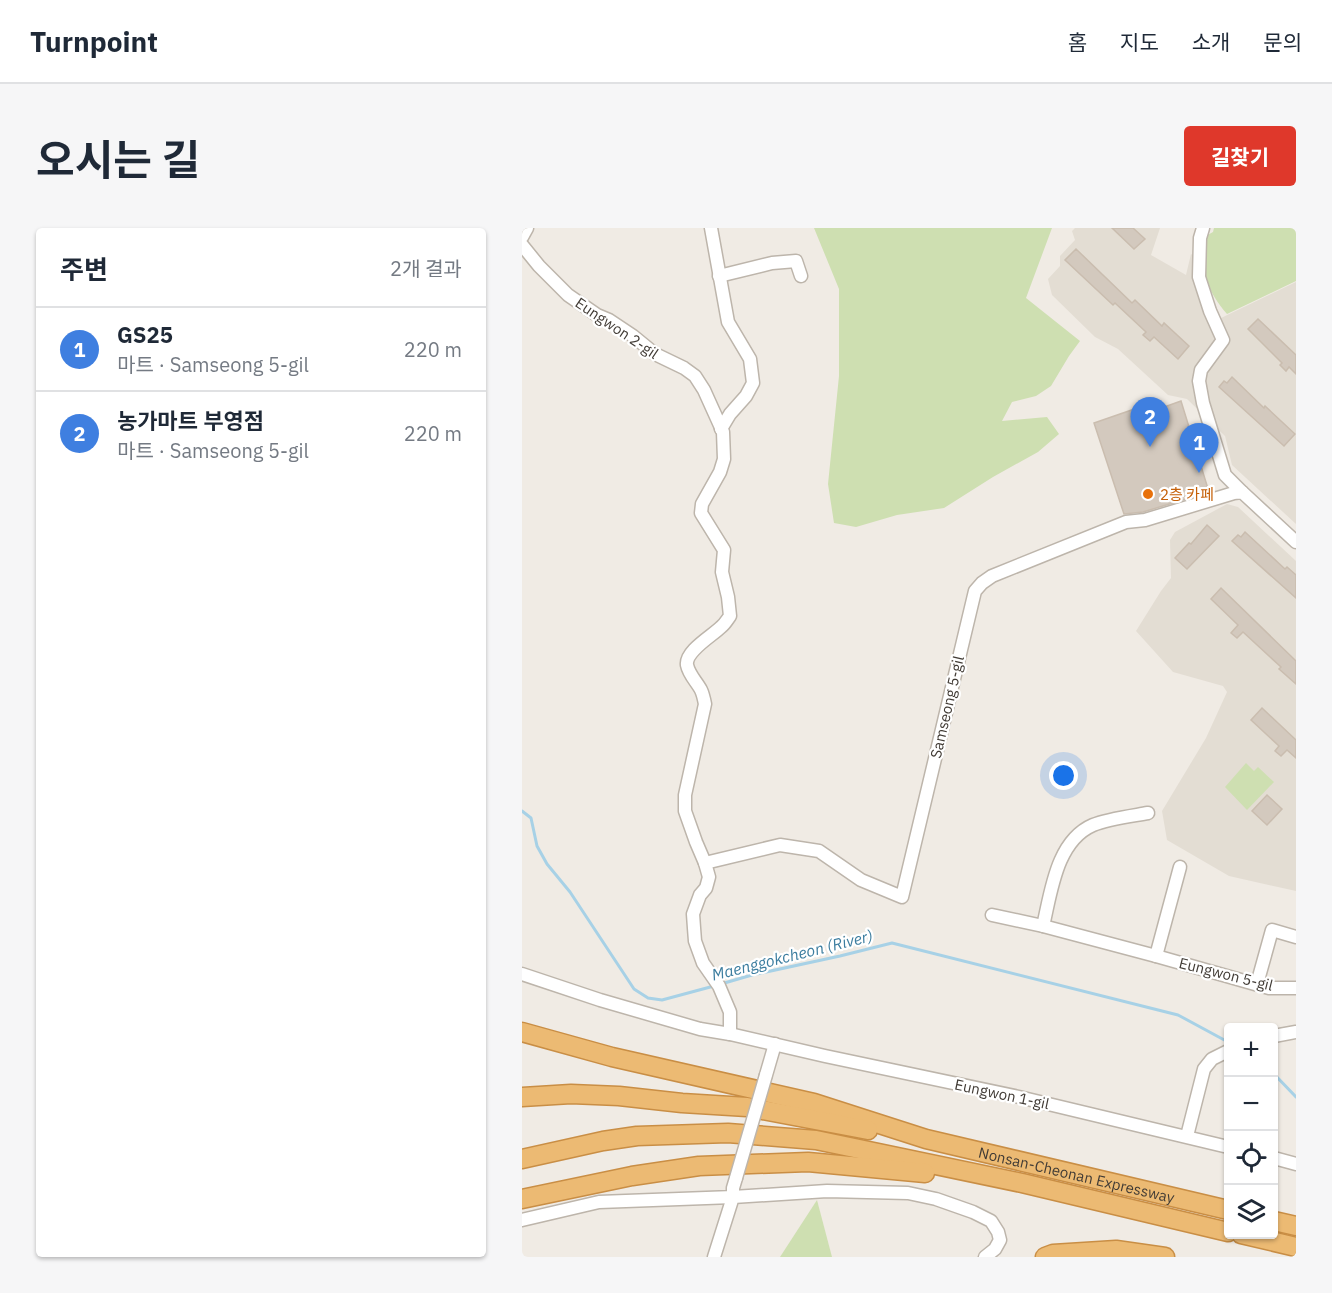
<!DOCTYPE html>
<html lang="ko">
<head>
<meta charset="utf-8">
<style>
  :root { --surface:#fff; --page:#f6f6f7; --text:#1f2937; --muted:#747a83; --line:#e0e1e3; --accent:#df382b }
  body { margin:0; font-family:"IBM Plex Sans","Noto Sans KR",sans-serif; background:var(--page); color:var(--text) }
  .controls { position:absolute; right:18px; bottom:18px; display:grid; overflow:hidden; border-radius:6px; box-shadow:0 2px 4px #0004 }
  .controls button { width:54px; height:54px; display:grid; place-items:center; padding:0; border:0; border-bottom:2px solid var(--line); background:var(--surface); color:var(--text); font:30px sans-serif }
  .you { position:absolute; left:542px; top:548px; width:21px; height:21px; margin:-15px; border:4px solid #fff; border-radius:50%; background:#1a73e8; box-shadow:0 0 0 9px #1a73e833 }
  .badge { display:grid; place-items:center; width:39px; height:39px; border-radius:50%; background:var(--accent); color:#fff; font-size:20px; font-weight:700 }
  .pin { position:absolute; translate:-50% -50px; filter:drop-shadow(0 2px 3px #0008) }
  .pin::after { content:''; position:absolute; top:32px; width:21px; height:18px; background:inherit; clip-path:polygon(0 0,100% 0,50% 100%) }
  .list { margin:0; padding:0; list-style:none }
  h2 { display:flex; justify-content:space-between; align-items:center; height:78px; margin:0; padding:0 24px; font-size:26px }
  h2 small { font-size:20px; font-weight:400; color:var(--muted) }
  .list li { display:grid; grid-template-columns:39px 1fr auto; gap:18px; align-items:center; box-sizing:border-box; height:84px; padding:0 24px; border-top:2px solid var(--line) }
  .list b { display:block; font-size:22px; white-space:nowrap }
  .list p { margin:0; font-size:20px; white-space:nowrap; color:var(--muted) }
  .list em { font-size:20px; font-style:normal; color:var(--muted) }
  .icon { flex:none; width:33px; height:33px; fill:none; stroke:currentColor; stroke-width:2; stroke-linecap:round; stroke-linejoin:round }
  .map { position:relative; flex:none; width:774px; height:1029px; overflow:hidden; border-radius:6px }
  header { display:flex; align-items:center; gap:36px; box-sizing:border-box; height:84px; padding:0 30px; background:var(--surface); border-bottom:2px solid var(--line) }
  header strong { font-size:28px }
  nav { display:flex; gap:33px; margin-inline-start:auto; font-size:21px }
  .intro { display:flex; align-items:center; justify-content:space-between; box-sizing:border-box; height:144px; padding:0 36px }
  h1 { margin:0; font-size:42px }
  .button { padding:15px 27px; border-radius:6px; background:var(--accent); color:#fff; font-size:21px; font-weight:700 }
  main { display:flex; gap:36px; padding:0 36px }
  aside { flex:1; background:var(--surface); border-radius:6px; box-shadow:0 2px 4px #0004 }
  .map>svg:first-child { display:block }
</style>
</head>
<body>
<header>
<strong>Turnpoint</strong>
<nav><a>홈</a><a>지도</a><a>소개</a><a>문의</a></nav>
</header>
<div class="intro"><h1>오시는 길</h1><a class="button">길찾기</a></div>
<main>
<aside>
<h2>주변<small>2개 결과</small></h2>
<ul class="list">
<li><span class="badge" style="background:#3f7fe0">1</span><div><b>GS25</b><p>마트 · Samseong 5-gil</p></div><em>220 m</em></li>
<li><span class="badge" style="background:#3f7fe0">2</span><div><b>농가마트 부영점</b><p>마트 · Samseong 5-gil</p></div><em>220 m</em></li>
</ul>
</aside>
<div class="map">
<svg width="774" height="1029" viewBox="0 0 774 1029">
  <rect width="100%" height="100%" fill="#f0ebe4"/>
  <g fill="#e3ddd3">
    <polygon points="553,0 638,0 629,27 664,47 669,26 680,33 683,53 699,90 774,54 774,296 710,237 703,208 665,171 646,167 596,121 573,109 530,67 526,51 538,38 538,28 553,12 550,3"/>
    <polygon points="705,276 716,279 774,333 774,663 707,648 645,612 640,583 684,510 705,464 701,458 651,444 614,403 639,363 649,350 648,312 653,304"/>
  </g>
  <g fill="#cedfb1">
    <polygon points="292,0 530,0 504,70 558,113 547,128 529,158 514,168 490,174 480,193 525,189 537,206 516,224 471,249 422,280 375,287 334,299 312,295 306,256 317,148 317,61"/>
    <path d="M 692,0 L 774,0 L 774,53 L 705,86 C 682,59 681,44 682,9 L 691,4 Z"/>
    <polygon points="724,535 732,543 736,539 752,554 725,582 703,559"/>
    <polygon points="295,972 310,1029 258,1029"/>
  </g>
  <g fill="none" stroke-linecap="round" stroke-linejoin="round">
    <g stroke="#a7d1e6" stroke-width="3">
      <polyline points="0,583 9,590 15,618 25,636 48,664 112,761 126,770 140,772 192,758"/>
      <polyline points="199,756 230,747 318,728 370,715 656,787 706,814"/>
      <polyline points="752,846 774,869"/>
    </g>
  </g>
  <g fill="#d3c9be" stroke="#cabdaf" stroke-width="1.5">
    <polygon points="590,0 611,0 623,11 612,21"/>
    <polygon points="554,21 610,75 613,72 640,98 642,95 667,118 656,131 632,109 628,113 621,107 624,104 593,75 591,77 543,32"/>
    <polygon points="736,91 774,127 774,146 767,139 764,143 758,137 760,135 726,101"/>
    <polygon points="710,149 742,180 743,178 773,206 762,218 697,159 702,153 705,155"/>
    <polygon points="659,173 687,264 621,284 602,286 572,195 627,176 631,183"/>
    <polygon points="685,297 697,308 665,341 653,330 667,315 669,316"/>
    <polygon points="723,304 763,341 765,339 774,347 774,370 710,313 716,307 719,309"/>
    <polygon points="699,360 774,433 774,456 757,441 759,439 721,404 715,410 709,405 716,397 689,371"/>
    <polygon points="740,480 774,512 774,530 765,522 759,528 753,523 757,518 729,492"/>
    <polygon points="745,567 760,581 745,597 730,583"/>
  </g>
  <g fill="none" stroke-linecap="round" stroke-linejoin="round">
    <defs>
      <g id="minor">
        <polyline points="189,0 206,94 228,131 231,155 224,168 208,186 199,201"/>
        <polyline points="681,0 678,10 677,49 688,83 701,112 679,142 677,153 681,175 703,247 720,264"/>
        <polyline points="0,9 5,0"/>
        <path d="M 0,17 L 17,38 L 46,67 L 75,87 L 87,92 L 111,108 L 133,126 L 162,140 L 173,148 L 182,162 L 201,204 L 202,231 L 198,244 L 180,276 L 179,285 L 202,322 L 200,344 L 206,369 L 208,388 C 205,392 203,396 199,399 C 190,408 163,423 165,437 C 167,447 175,454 179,462 C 181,466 182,471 183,476 L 163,567 L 163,583 L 174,614 L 183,635 L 187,649 L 184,660 L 178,667 L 171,686 L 172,700 L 173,713 L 181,735 L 197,758 L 208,784 L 208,806"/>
        <polyline points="197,48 250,35 274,33 279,48"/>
        <polyline points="183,635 258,617 297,623 339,652 380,669 453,363 460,355 470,348 604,294 623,292 712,265 720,264 774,314"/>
        <polyline points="470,687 521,698 634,728 747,760 774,760"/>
        <path d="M 521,698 C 529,665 534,613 571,597 C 585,591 609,588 626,585"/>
        <polyline points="634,728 658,639"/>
        <polyline points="0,746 78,772 178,801 208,806 303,828 497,869 706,919"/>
        <polyline points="735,756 750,702 774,709"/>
        <polyline points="752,808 774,804"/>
        <polyline points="244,847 253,816"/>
        <polyline points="665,908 682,841 690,831 706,823"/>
        <polyline points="752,930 774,936"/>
        <polyline points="0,992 77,974 211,969 211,960 214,950"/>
        <polyline points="192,1029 211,969 305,963 386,965 414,971 451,984 469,993 476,1004 478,1012 473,1021 463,1029"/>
      </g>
      <g id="highway">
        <path id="s1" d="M 0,804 L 90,829 L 292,875 L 404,911 L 706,982"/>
        <polyline points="0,869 49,866 97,868 160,875 225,879 346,902"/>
        <polyline points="0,931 81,913 115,908 206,905 294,912 500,955 706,1004"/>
        <polyline points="0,971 110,948 177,938 286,934 403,945"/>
        <polyline points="752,993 774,998"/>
        <polyline points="719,1006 774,1019"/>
        <polyline points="523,1029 531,1026 594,1022 643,1029"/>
      </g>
    </defs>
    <use href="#minor" stroke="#bdb5ab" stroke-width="15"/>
    <use href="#highway" stroke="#c98e45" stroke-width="21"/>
    <use href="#minor" stroke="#fff" stroke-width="12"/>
    <use href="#highway" stroke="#ecba73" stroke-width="18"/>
    <defs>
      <polyline id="minor-bridge" points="214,950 244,847"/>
    </defs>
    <use href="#minor-bridge" stroke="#bdb5ab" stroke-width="15" stroke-linecap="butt"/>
    <use href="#minor-bridge" stroke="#fff" stroke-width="12"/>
  </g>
  <circle fill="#e8710a" stroke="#fff" stroke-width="2" cx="626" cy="266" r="6"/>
  <g text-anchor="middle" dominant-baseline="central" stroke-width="4.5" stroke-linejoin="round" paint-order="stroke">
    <g font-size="15" fill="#413b35" stroke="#fff">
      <text transform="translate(95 100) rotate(34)">Eungwon 2-gil</text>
      <text transform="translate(425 479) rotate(-77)">Samseong 5-gil</text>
      <text transform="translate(704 746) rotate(14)">Eungwon 5-gil</text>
      <text transform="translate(480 866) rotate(12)">Eungwon 1-gil</text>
      <text stroke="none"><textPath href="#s1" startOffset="573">Nonsan-Cheonan Expressway</textPath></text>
    </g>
    <g font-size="15" fill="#c56008" stroke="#fff" text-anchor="start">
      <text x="638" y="266">2층 카페</text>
    </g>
    <g font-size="16" font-style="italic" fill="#3c7d9f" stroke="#fff">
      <text transform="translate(270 727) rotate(-14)">Maenggokcheon (River)</text>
    </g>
  </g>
</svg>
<div class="controls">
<button>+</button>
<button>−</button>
<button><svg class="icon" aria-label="locate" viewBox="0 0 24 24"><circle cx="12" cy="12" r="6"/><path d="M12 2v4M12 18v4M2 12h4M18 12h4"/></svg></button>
<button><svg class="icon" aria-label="layers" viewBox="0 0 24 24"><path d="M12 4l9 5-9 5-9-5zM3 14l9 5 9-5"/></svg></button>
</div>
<div class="you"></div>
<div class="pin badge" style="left:677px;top:245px;background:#3f7fe0">1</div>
<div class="pin badge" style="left:628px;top:219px;background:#3f7fe0">2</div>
</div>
</main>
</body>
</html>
